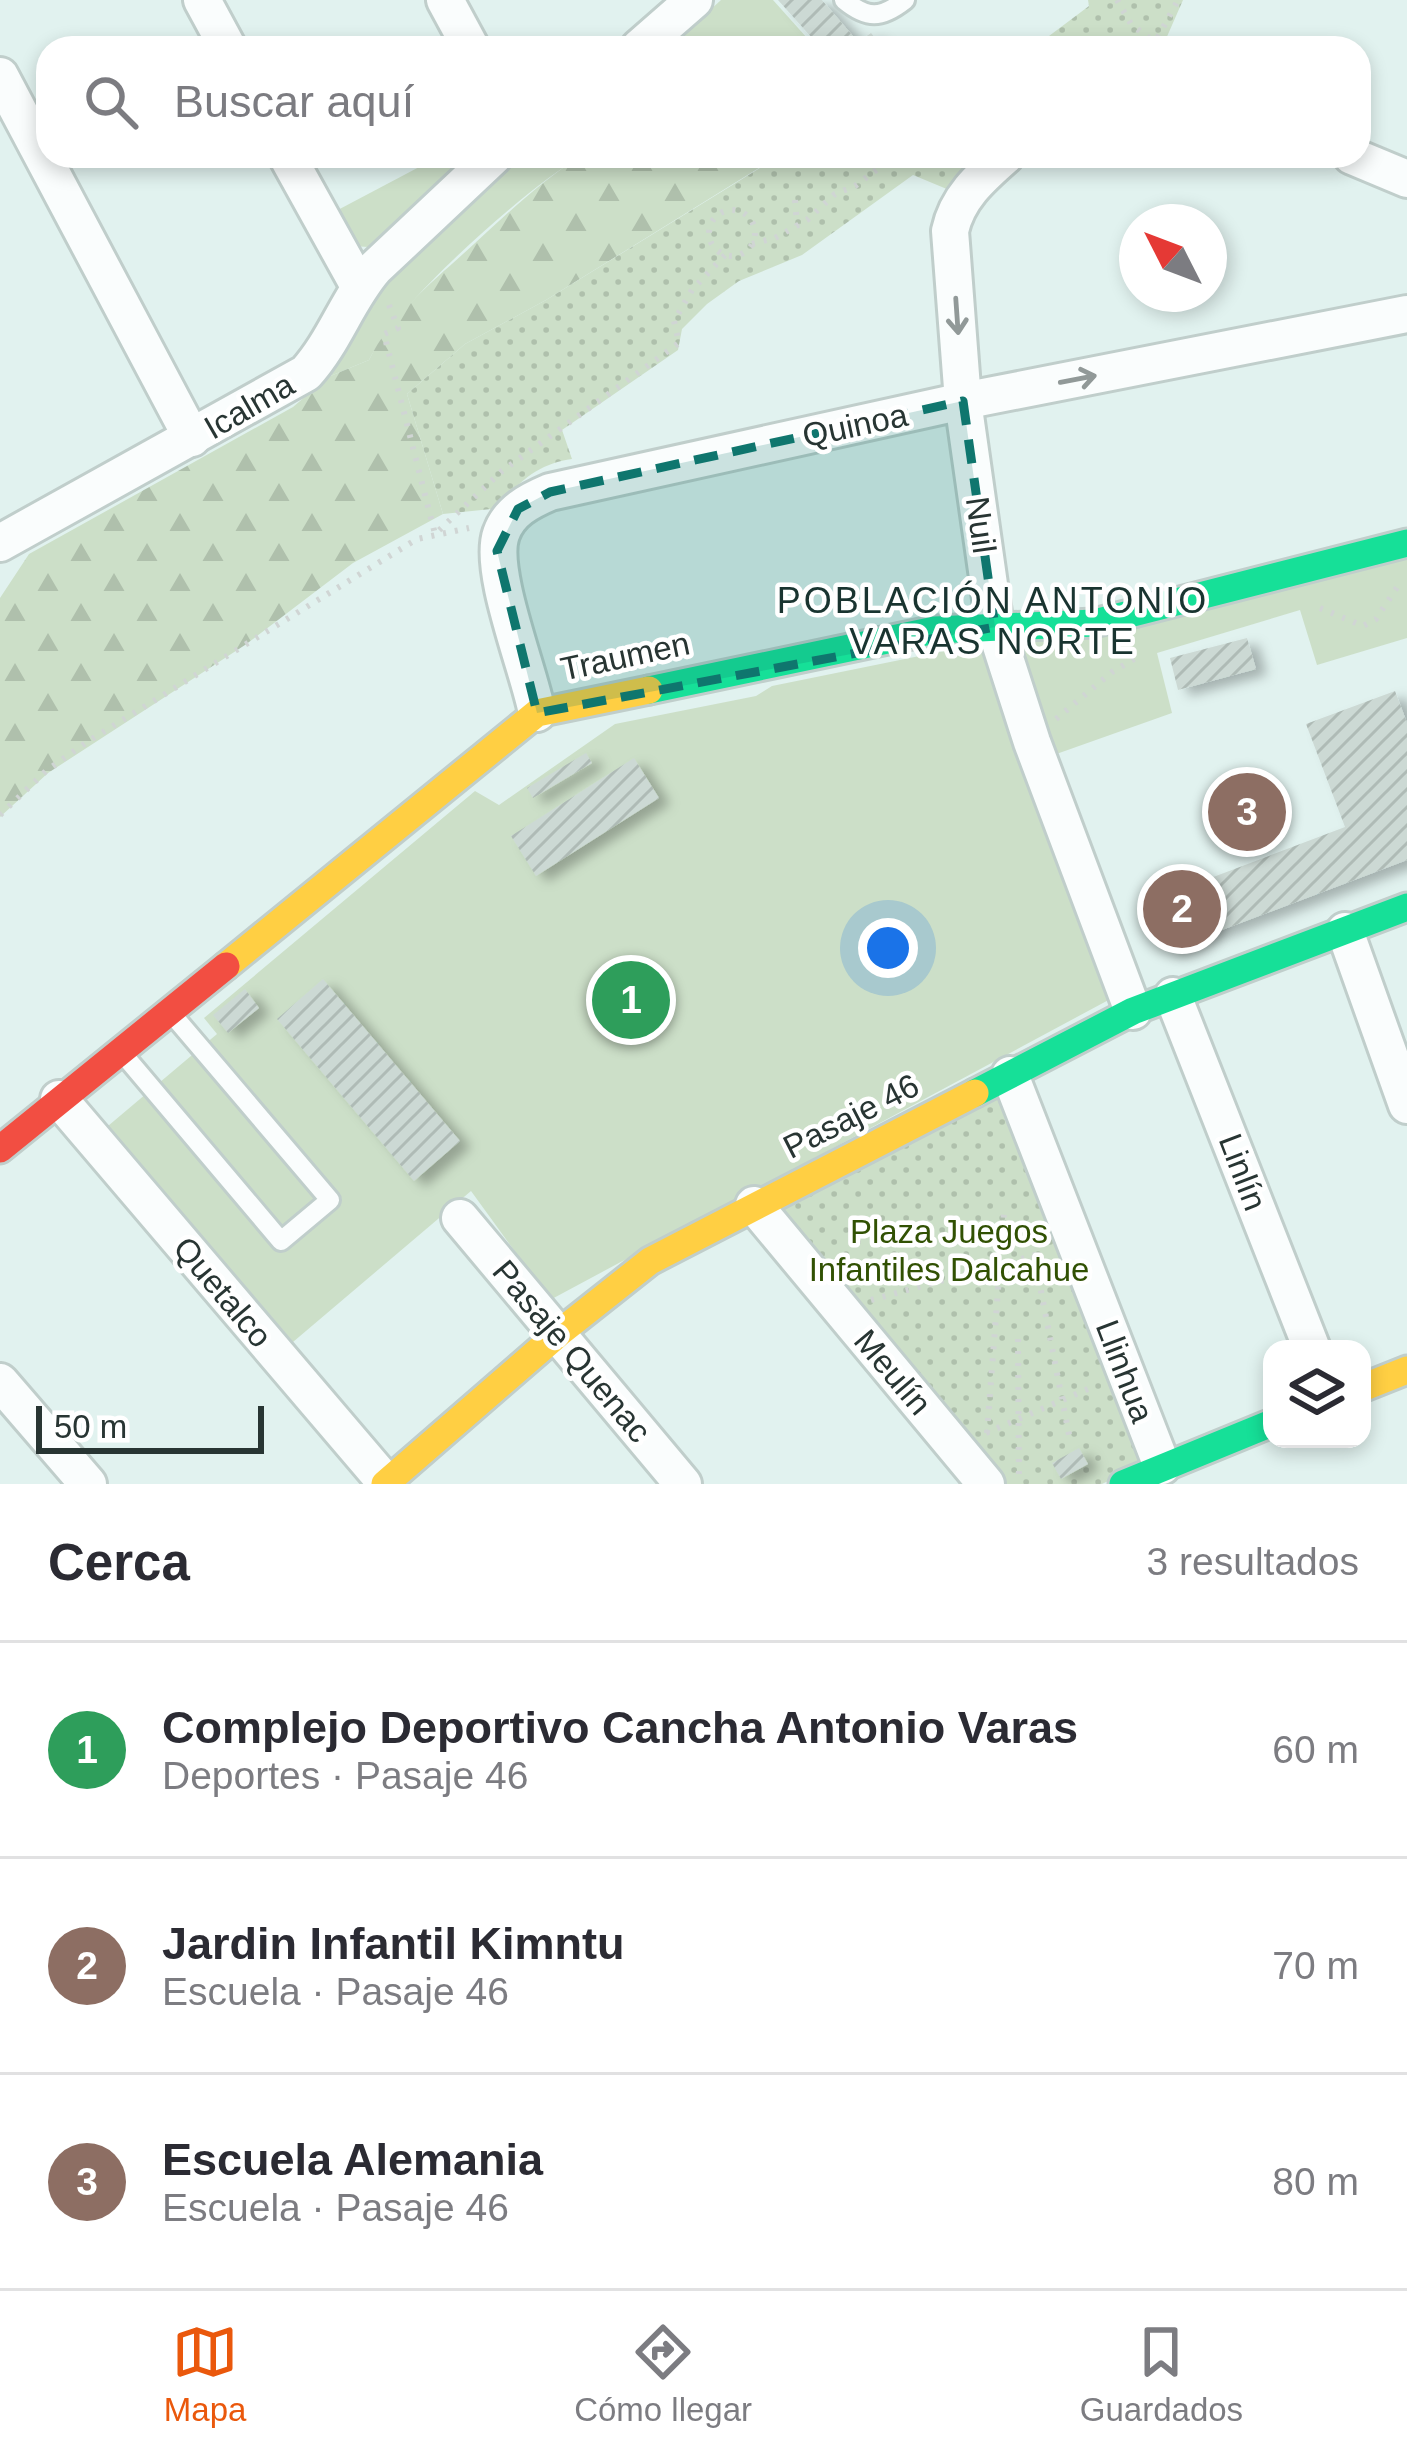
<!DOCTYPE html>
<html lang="es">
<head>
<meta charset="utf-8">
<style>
  :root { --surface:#fff; --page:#f7f7f7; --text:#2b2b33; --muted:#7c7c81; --line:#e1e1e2; --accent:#ea580c }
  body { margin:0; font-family:Arial,sans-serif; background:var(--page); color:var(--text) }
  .controls { position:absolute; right:36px; bottom:36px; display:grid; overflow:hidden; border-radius:24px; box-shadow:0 6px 18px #0003 }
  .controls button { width:108px; height:108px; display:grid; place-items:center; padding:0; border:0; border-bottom:3px solid var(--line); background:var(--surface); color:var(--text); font:60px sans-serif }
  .compass { position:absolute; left:1119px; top:204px; width:108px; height:108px; border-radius:50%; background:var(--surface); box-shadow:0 6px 18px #0003; rotate:312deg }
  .scale { position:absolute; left:36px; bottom:30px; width:228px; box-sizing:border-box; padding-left:12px; border:6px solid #283533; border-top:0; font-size:33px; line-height:42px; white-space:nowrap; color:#283533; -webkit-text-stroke:9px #fff; paint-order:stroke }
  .you { position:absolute; left:888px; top:948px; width:42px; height:42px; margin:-30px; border:9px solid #fff; border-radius:50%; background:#1a73e8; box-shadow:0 0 0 18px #1a73e833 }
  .badge { display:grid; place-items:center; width:78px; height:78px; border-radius:50%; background:var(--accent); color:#fff; font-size:39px; font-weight:700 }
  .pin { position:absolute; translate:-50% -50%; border:6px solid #fff; box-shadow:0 3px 12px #0006 }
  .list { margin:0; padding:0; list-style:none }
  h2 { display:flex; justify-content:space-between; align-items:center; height:156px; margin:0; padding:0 48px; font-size:51px }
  h2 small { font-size:39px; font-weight:400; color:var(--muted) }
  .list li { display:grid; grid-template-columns:78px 1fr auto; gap:36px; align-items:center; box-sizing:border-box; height:216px; padding:0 48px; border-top:3px solid var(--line) }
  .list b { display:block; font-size:45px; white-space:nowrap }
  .list p { margin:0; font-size:39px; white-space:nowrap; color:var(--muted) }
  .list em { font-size:39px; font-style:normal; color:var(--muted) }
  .icon { flex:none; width:66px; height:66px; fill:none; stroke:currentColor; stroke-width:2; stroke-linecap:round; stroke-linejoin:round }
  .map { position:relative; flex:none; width:1407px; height:1484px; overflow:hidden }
  .search { position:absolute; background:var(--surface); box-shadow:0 6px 18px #0003; left:36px; right:36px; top:36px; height:132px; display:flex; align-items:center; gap:30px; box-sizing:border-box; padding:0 42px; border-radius:36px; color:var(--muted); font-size:45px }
  .sheet { height:804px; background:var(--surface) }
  nav { display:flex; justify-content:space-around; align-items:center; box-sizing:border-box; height:168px; border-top:3px solid var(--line); background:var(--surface); font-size:33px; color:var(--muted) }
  nav a { display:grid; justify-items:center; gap:6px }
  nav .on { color:var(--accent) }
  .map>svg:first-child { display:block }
</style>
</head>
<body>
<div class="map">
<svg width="1407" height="1484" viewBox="0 0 1407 1484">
  <defs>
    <pattern id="forest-firs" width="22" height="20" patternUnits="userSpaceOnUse" patternTransform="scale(3)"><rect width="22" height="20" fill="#ccdfc8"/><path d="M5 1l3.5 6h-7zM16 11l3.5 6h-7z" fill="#afc0ac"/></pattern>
    <pattern id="park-dots" width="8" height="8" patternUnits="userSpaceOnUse" patternTransform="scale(3)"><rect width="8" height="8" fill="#ccdfc8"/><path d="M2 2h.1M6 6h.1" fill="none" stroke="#afc0ac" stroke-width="1.8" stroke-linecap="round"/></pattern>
    <pattern id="building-hatch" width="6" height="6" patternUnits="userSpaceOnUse" patternTransform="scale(3)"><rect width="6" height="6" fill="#ccd9d4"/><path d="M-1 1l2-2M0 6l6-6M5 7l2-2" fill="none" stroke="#afbbb6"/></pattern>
    <filter id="shadow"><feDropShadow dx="11" dy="6" stdDeviation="6" flood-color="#0004"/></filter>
  </defs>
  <rect width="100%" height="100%" fill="#e1f2ef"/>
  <g fill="#ccdfc8">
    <polygon points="721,0 773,0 816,48 669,48"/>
    <polygon points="440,156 472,156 369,247 351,246 334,212"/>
    <path d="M 515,156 L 581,156 C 524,190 398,302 369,360 L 328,377 L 375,293 Z"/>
    <polygon points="1407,557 1407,638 1317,665 1300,610 1157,653 1172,713 1031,763 1116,996 550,1300 471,1191 293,1342 108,1126 217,1034 204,1018 475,791 499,805 615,724 756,696 772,686"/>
  </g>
  <path fill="url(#forest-firs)" d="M 581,156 L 788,156 L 767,163 L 546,300 L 465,344 L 407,394 L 443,514 L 353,563 L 245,645 L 48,773 L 0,817 L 0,598 L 29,554 L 293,407 L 328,377 L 369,360 C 392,313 436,279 474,244 C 509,212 541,181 581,156 Z"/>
  <g fill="url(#park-dots)">
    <polygon points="1088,0 1183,0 1162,48 1033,48 1089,6"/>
    <path d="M 788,156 L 990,156 L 954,192 L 913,175 L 802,255 L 739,281 L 707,304 L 682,329 L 678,350 L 562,430 L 572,459 C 541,463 516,481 501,508 L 443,514 L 407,394 L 465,344 L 546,300 L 768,163 Z"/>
    <polygon points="1007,1089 1150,1461 1102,1484 999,1484 772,1212"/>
  </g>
  <g fill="url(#building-hatch)" filter="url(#shadow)">
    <polygon points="778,0 822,0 858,42 871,33 884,48 821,48"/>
    <polygon points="1247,638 1256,669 1178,690 1170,658"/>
    <polygon points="1395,691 1407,723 1407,860 1169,950 1150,901 1345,827 1306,724"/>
    <polygon points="586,753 592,763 533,798 527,788"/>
    <polygon points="634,758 659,798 536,876 511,836"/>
    <polygon points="323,979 460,1141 414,1181 277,1019"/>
    <polygon points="245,989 259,1008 228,1033 213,1015"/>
    <polygon points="1079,1448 1088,1464 1061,1479 1052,1463"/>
  </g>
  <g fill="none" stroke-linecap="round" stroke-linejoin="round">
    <defs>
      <g id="lane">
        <path d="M 844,0 C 867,19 881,19 905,0"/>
        <polyline points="123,1054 281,1241 330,1200 171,1013"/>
      </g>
      <g id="street">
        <polyline points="202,0 228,48"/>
        <polyline points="445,0 471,48"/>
        <polyline points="639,48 694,0"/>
        <polyline points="0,76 192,438"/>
        <polyline points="287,156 359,286"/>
        <path d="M 1005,156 C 980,178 957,198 950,231 L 963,401 L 995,627 L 1032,742 L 1133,1011"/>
        <polyline points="1352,156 1407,179"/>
        <path d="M 0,543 L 306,373 C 335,341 347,300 375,268 L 494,156"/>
        <path d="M 537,713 C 529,670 488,571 501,534 C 509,511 529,501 550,492 L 963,401 L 1407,314"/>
        <polyline points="1345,931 1407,1105"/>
        <polyline points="1173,996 1312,1349"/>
        <polyline points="1010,1075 1162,1466"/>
        <polyline points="59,1099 387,1484"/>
        <polyline points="754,1205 986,1484"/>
        <polyline points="460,1218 683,1484"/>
        <polyline points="0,1382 88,1484"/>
      </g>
      <g id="fast">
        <polyline points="649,690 935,630 1094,623 1407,543"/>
        <polyline points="975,1093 1133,1011 1407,907"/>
        <polyline points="1123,1484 1272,1423"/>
      </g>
      <g id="slow">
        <polyline points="226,966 537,713 649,690"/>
        <polyline points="1362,1388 1407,1370"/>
        <polyline points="385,1484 559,1333 650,1261 975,1093"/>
      </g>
      <polyline id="jam" points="0,1149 226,966"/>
    </defs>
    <use href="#lane" stroke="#c0cecb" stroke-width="24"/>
    <use href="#street" stroke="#c0cecb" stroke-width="42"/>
    <use href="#fast" stroke="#c0cecb" stroke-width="33"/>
    <use href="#slow" stroke="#c0cecb" stroke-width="33"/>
    <use href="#jam" stroke="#c0cecb" stroke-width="33"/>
    <g stroke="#d0d5d4" stroke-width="6" stroke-dasharray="3 9" stroke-linecap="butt">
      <polyline points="1117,0 1131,24 1154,42"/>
      <polyline points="1152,48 1178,0"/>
      <polyline points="897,156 911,164 934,156"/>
      <polyline points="795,200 797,225"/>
      <circle cx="732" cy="233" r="23"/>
      <polyline points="752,244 775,238 807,220 835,194 855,186 895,156"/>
      <polyline points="389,305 398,328 384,334 435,534 502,471 679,343 674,321 692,290 725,255"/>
      <polyline points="1320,608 1363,626 1376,619 1398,586"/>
      <polyline points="1056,719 1112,672 1141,655"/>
      <polyline points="0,815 46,771 87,742 417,539 469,528"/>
      <polyline points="1034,1255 1070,1440"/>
      <polyline points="871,1300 1043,1253"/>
      <polyline points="1018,1339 1019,1479"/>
      <polyline points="986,1433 1095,1386"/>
      <polyline points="987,1433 1004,1212"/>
    </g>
    <use href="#lane" stroke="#fafdfd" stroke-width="18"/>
    <use href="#street" stroke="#fafdfd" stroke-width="36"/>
    <use href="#fast" stroke="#16e098" stroke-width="27"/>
    <use href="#slow" stroke="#ffcf43" stroke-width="27"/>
    <use href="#jam" stroke="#f24e42" stroke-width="27"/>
  </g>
  <defs><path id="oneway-shaft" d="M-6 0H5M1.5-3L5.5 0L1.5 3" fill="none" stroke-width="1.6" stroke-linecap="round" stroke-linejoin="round" transform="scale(3)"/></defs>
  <g stroke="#919998">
    <use href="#oneway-shaft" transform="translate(957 316) rotate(86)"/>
    <use href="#oneway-shaft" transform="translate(1078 379) rotate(-11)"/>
  </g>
  <path fill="#0f766e" fill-opacity="0.2" stroke="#0f766e" stroke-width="9" stroke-dasharray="24 15" stroke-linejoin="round" d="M 963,401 L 995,627 L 537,713 L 497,551 L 518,509 L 550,492 Z"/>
  <g text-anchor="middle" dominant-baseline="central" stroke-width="9" stroke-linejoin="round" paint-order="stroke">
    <g font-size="33" fill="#283533" stroke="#fff">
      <text transform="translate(249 406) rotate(-30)">Icalma</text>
      <text transform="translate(855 425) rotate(-12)">Quinoa</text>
      <text transform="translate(981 525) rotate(82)">Nuil</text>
      <text transform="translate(625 656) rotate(-12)">Traumen</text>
      <text transform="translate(851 1116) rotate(-27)">Pasaje 46</text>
      <text transform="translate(1243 1172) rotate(69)">Linlín</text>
      <text transform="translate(223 1292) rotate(50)">Quetalco</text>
      <text transform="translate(572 1351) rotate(50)">Pasaje Quenac</text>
      <text transform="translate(1125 1371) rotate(69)">Llinhua</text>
      <text transform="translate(893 1372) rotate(50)">Meulín</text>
    </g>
    <g font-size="33" fill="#315103" stroke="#fff">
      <text x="949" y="1231">Plaza Juegos<tspan x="949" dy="38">Infantiles Dalcahue</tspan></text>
    </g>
    <g font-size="36" letter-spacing="3" fill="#193430" stroke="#fff">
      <text x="993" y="600">POBLACIÓN ANTONIO<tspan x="993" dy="41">VARAS NORTE</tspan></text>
    </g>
  </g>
</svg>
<div class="controls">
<button><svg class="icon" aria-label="layers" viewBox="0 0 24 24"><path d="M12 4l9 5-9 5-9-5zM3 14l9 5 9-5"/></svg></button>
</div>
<svg class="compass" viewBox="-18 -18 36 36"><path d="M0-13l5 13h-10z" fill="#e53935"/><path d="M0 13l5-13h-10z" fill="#7c7c81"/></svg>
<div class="scale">50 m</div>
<div class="you"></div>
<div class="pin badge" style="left:631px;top:1000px;background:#2e9e5b">1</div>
<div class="pin badge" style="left:1182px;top:909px;background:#8d6e63">2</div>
<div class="pin badge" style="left:1247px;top:812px;background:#8d6e63">3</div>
<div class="search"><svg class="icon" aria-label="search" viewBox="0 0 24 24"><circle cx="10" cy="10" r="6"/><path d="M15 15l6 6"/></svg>Buscar aquí</div>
</div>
<section class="sheet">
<h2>Cerca<small>3 resultados</small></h2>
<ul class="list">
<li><span class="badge" style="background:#2e9e5b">1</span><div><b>Complejo Deportivo Cancha Antonio Varas</b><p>Deportes · Pasaje 46</p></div><em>60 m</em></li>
<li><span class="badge" style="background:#8d6e63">2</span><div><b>Jardin Infantil Kimntu</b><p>Escuela · Pasaje 46</p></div><em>70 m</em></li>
<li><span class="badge" style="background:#8d6e63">3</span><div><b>Escuela Alemania</b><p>Escuela · Pasaje 46</p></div><em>80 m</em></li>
</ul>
</section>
<nav>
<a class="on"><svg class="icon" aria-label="map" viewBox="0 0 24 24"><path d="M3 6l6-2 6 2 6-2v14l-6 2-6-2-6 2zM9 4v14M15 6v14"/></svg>Mapa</a>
<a><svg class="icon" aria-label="directions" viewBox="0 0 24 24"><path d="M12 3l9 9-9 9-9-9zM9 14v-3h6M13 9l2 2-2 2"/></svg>Cómo llegar</a>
<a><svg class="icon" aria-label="saved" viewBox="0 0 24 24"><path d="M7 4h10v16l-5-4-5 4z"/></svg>Guardados</a>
</nav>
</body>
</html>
